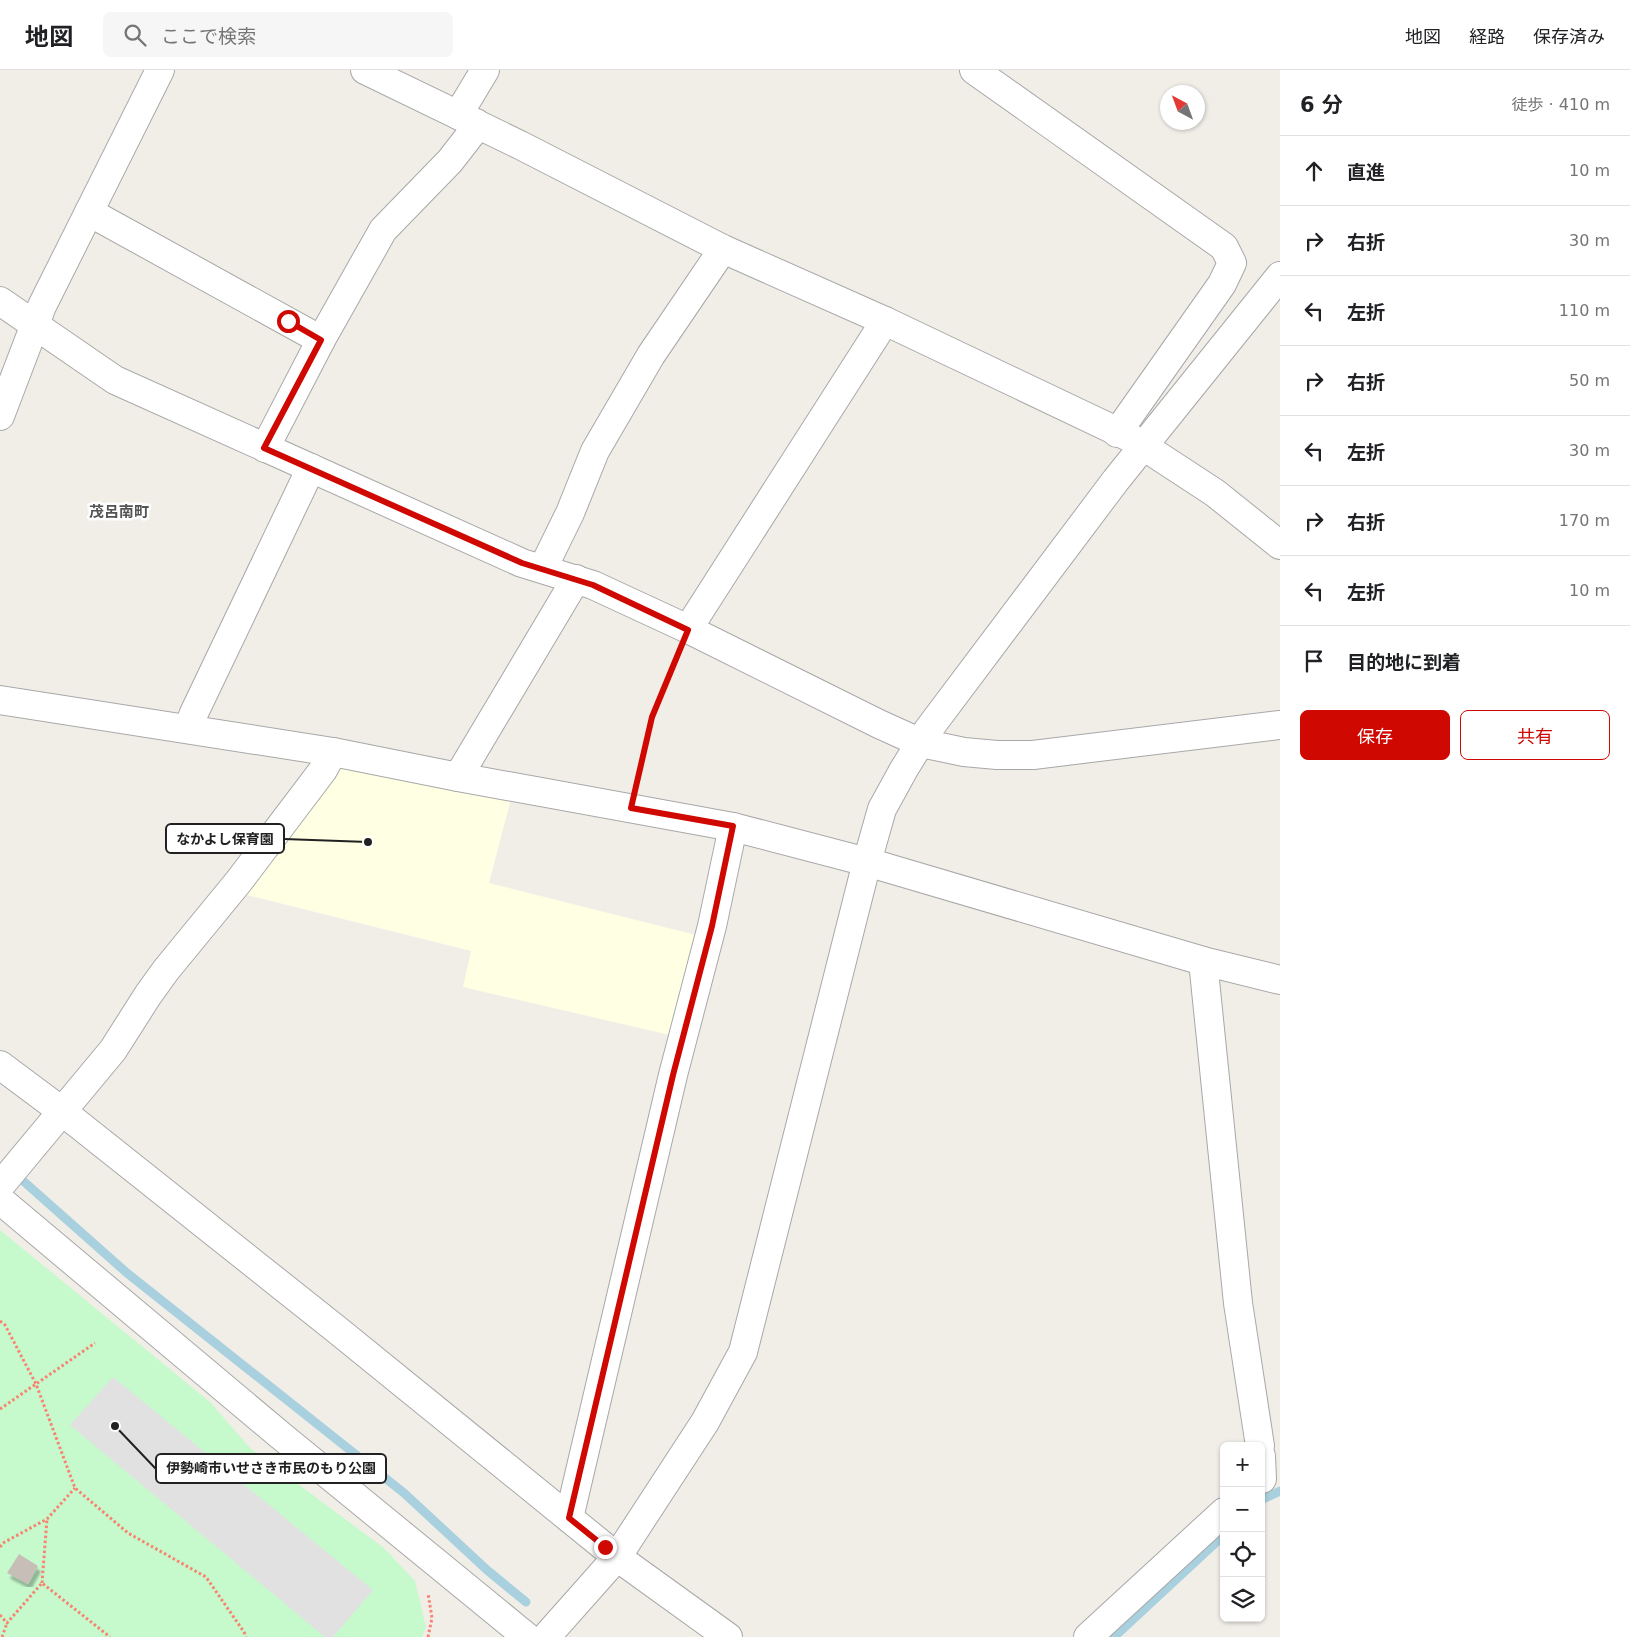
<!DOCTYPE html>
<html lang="ja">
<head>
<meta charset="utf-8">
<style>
  :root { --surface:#fff; --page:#f6f6f6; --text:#202124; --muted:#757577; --line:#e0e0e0; --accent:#cf0802 }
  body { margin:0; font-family:"DejaVu Sans","Noto Sans JP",sans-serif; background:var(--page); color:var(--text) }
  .controls { position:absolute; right:15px; bottom:15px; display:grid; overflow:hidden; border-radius:8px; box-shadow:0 1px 4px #0004 }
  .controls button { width:45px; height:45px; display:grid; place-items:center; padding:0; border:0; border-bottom:1px solid var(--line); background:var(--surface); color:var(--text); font:25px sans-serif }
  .compass { position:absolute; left:1160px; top:15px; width:45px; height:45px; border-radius:50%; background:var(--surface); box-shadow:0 1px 4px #0004; rotate:319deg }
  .stop { position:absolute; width:15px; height:15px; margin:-11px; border:4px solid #cf0802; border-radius:50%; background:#fff }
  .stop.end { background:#cf0802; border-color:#fff; box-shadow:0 1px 5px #0008 }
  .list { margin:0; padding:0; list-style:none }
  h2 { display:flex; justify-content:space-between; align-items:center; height:65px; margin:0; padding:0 20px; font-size:21px }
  h2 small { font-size:16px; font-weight:400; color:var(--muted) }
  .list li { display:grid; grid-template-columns:32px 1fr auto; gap:15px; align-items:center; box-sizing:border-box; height:70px; padding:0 20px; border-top:1px solid var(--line) }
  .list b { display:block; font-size:19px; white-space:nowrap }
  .list em { font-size:16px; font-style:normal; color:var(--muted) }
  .actions { display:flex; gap:10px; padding:15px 20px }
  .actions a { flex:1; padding:11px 0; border:1px solid var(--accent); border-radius:8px; text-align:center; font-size:18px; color:var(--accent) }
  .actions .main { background:var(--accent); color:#fff }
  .icon { flex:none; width:28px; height:28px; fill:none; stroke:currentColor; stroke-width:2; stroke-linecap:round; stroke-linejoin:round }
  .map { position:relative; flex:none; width:1280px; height:1567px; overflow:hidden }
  header { display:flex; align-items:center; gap:30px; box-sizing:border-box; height:70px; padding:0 25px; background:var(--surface); border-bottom:1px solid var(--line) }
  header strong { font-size:24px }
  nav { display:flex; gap:28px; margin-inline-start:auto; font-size:18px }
  .search { width:350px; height:45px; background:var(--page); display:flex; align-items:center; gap:12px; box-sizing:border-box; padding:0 18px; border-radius:8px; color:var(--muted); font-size:19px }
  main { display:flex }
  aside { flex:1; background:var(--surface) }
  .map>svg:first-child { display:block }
</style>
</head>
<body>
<header>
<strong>地図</strong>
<div class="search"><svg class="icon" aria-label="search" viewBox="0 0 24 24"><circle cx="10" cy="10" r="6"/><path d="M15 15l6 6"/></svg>ここで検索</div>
<nav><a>地図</a><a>経路</a><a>保存済み</a></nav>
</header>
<main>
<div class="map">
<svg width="1280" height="1567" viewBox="0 0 1280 1567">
  <defs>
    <filter id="shadow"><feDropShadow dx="3" dy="5.5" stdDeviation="1" flood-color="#0004"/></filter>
  </defs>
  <rect width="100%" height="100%" fill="#f1eee8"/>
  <polygon fill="#feffe3" points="338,696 511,729 489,813 700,866 674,966 463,917 471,881 243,824"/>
  <polygon fill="#c6f9cc" points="0,1160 210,1332 251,1379 384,1478 415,1511 426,1557 422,1567 0,1567"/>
  <polygon fill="#e1e1e1" points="113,1307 373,1520 333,1567 325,1567 70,1355"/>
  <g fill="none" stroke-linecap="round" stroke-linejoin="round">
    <g stroke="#a9d0de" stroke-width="9">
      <polyline points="21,1109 127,1203 404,1423 487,1500 526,1532"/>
      <polyline points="1261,1430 1280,1421"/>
      <polyline points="1114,1567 1224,1465"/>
    </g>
  </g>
  <polygon fill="#c6beb7" filter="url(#shadow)" points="19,1484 38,1496 28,1514 7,1503"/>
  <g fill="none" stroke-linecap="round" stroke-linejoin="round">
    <defs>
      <g id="minor">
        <polyline points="365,0 520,75 723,179 885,251 1131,368 1215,423 1280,475"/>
        <polyline points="974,0 1224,177 1232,193 1222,214 1117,363"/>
        <polyline points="458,45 485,0"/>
        <polyline points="89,142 321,270"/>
        <polyline points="0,231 115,310 522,493 593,515 688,559 879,654 921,673 964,682 997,685 1033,685 1280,655"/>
        <polyline points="0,346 42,236 160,0"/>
        <polyline points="265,378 321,270 383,160 450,91 471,64 476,53"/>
        <polyline points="543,498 570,443 595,381 651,285 723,179"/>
        <polyline points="688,559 885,251"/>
        <polyline points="0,630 333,682 458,707 733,757 867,792 1203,891 1280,910"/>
        <polyline points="188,659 194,643 311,398"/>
        <polyline points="458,707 576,509"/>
        <polyline points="1203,891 1238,1233 1260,1376"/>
        <polyline points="0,995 63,1042 336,1259 617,1487 728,1567"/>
        <polyline points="0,1116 113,980 148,925 166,900 239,811 323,700 333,682"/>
        <polyline points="0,1130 280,1365 527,1567"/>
        <polyline points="1261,1386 1262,1409"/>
        <polyline points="569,1448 673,1005 712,856 733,757"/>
        <polyline points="546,1567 617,1487 705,1352 743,1282 867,792 882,739 904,699 928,660 1116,410 1280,206"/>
        <polyline points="1088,1567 1224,1442"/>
      </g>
    </defs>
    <use href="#minor" stroke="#a8a8a8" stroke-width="30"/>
    <g stroke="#f88371" stroke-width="3" stroke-dasharray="2.5 2.5" stroke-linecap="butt">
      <polyline points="637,711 652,647 678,584"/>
      <polyline points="0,1251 5,1255 36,1314 75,1418 128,1463 206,1507 244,1562 246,1567"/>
      <polyline points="0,1339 95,1273"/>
      <polyline points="0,1477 3,1473 47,1449 75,1418"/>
      <polyline points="42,1513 47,1449"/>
      <polyline points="0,1545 7,1553 42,1513 110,1567"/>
      <polyline points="2,1567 7,1553"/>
      <polyline points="428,1567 432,1548 428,1523"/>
    </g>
    <use href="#minor" stroke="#fff" stroke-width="28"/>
  </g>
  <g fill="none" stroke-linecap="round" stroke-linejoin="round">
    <polyline stroke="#cf0802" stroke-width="6" points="288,251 321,270 264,378 522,493 593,515 688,560 652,647 631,738 733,756 712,856 673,1005 569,1448 605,1477"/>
  </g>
  <g text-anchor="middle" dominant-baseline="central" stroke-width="5" stroke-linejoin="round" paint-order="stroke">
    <g font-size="15" font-weight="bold" fill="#545454" stroke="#fff">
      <text x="119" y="442">茂呂南町</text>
    </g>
  </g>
  <path fill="none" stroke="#212121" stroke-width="2" d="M368 772L284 769M115 1356L156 1399"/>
  <g fill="#212121" stroke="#fff" stroke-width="2">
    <circle cx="368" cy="772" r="5"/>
    <circle cx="115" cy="1356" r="5"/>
  </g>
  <g fill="#fff" stroke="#212121" stroke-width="2">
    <rect x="166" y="754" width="118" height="29" rx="5"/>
    <rect x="156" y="1384" width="230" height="29" rx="5"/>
  </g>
  <g font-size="14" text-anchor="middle" font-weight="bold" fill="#212121">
    <text x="225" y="774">なかよし保育園</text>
    <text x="271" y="1403">伊勢崎市いせさき市民のもり公園</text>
  </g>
</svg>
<div class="controls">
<button>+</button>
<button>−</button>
<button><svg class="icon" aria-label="locate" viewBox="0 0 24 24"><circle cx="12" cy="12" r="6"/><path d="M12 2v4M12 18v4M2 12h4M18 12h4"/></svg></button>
<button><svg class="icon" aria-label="layers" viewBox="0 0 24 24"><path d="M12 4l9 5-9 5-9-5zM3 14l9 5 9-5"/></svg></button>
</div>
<svg class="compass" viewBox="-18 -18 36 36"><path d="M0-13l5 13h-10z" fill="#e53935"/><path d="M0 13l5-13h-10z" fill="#757577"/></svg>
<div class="stop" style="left:288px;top:251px"></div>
<div class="stop end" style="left:605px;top:1477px"></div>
</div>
<aside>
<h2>6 分<small>徒歩 · 410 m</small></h2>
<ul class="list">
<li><svg class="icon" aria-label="ahead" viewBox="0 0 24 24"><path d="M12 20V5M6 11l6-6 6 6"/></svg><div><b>直進</b></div><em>10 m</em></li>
<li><svg class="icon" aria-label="right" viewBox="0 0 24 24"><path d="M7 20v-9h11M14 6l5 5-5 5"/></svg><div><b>右折</b></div><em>30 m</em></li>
<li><svg class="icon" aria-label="left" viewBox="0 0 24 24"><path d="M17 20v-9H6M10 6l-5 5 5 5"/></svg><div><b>左折</b></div><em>110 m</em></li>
<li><svg class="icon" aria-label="right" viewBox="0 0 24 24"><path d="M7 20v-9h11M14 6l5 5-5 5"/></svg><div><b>右折</b></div><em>50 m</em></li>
<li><svg class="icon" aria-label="left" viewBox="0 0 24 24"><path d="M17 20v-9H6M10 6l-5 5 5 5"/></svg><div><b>左折</b></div><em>30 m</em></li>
<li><svg class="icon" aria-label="right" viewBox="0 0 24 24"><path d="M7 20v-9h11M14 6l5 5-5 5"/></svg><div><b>右折</b></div><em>170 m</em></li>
<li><svg class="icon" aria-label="left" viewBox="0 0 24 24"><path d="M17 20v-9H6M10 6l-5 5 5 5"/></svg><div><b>左折</b></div><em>10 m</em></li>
<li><svg class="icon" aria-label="arrive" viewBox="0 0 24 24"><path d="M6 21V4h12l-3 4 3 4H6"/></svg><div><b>目的地に到着</b></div></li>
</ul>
<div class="actions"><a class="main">保存</a><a>共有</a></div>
</aside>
</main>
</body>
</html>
